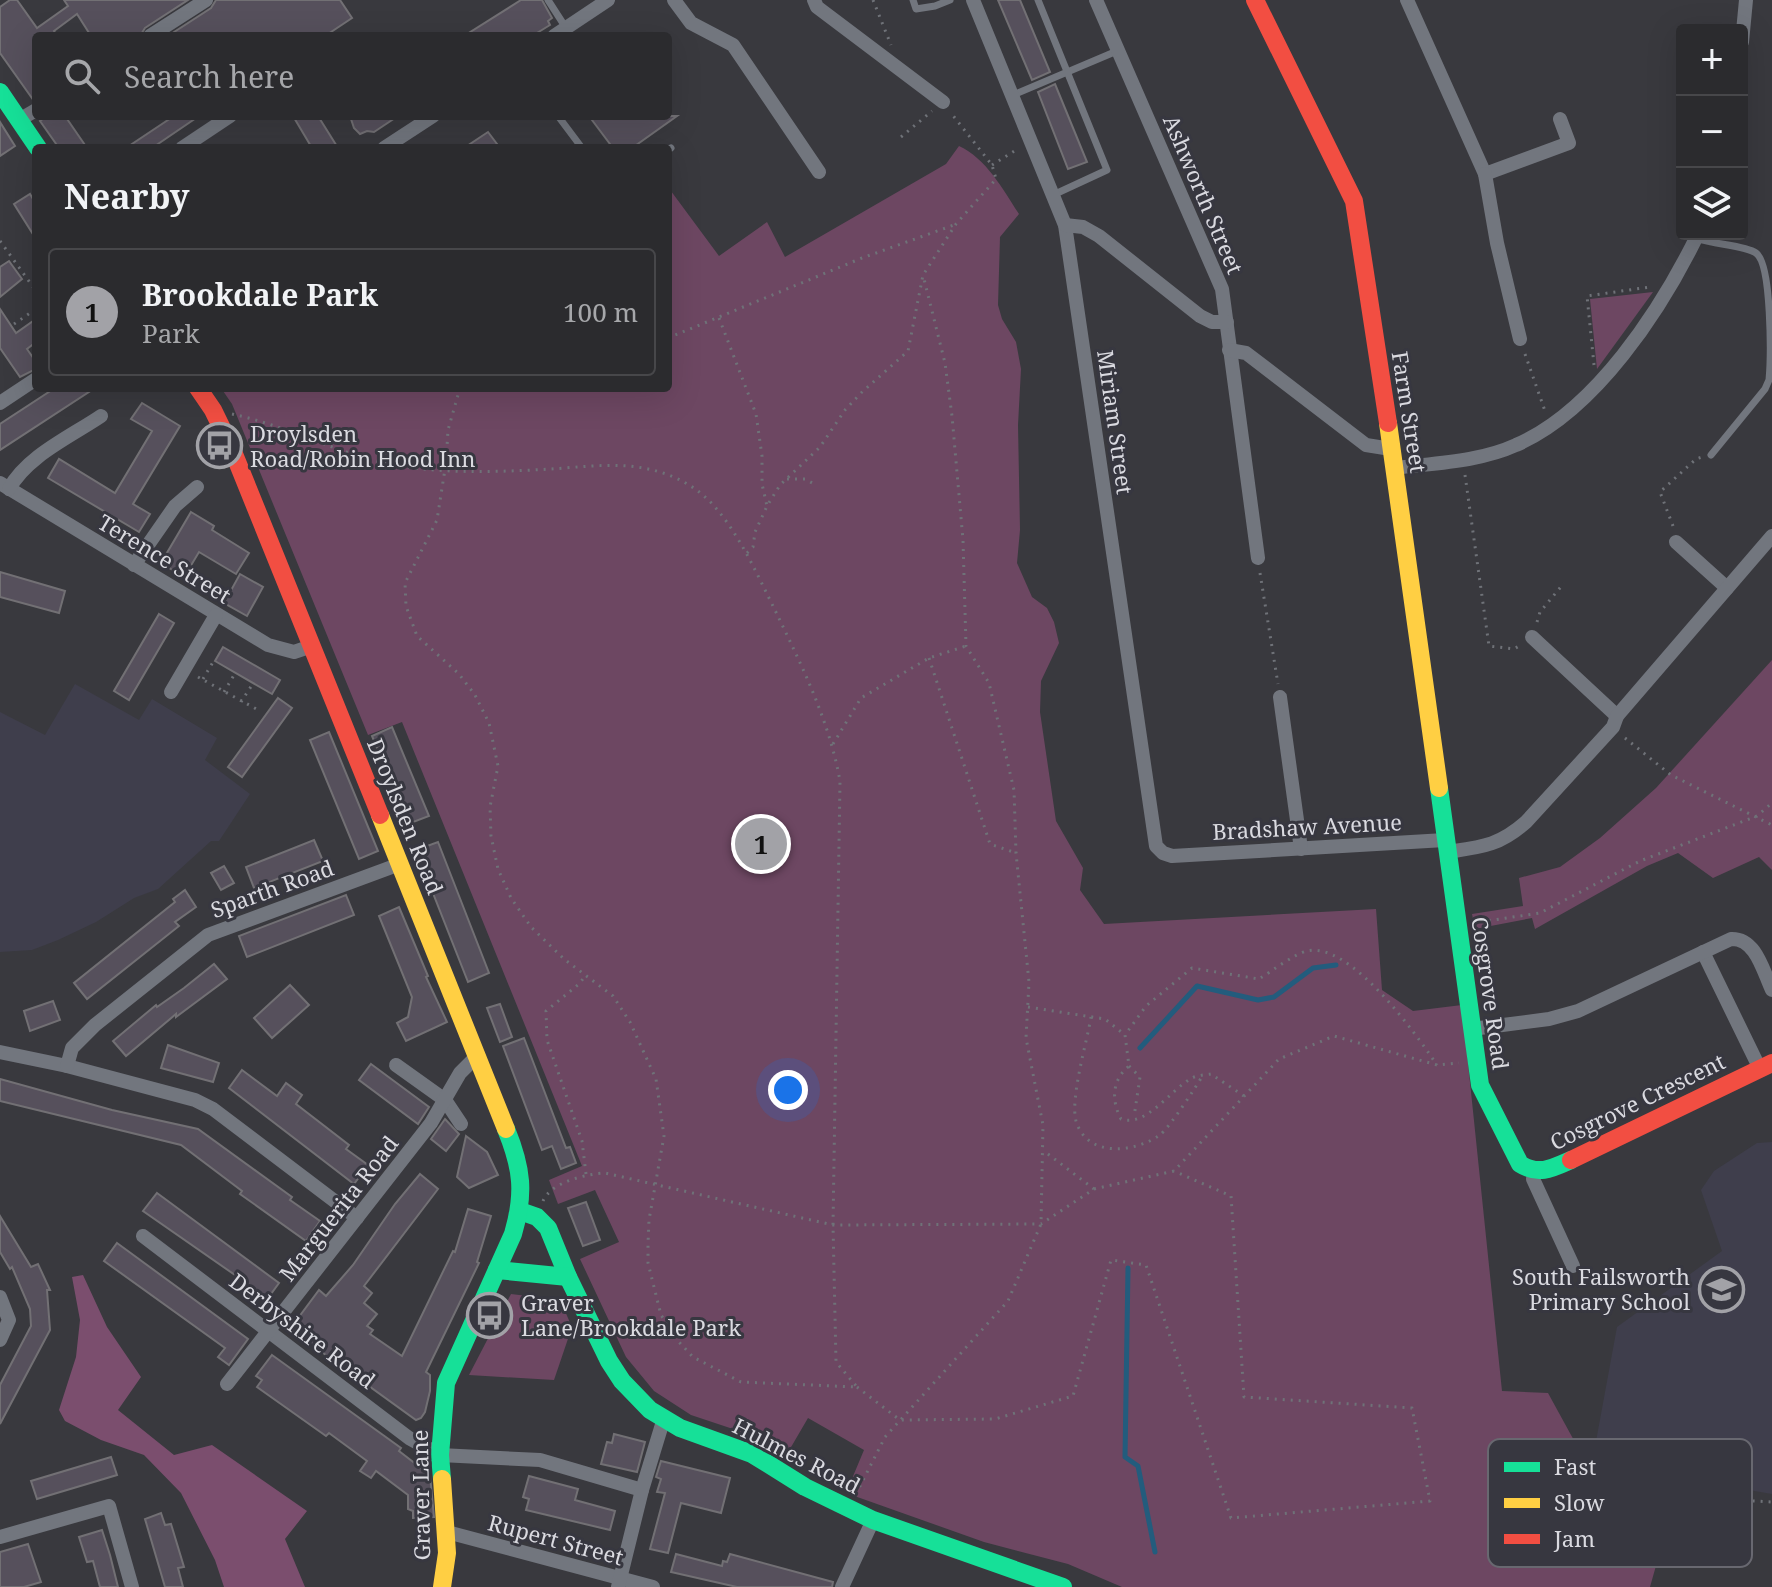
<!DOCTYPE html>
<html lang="en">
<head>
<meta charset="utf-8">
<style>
  :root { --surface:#2b2b2e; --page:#333336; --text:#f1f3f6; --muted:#a6a7aa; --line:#47474a; --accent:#a2a2a7 }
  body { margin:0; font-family:"Noto Serif",serif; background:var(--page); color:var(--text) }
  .controls { position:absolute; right:24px; top:24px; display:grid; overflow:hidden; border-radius:8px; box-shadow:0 8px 32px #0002 }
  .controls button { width:72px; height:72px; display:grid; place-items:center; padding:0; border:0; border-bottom:2px solid var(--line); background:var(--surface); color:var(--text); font:40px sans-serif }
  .you { position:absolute; left:788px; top:1090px; width:28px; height:28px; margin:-20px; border:6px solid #fff; border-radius:50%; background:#1a73e8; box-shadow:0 0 0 12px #1a73e833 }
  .badge { display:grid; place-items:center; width:52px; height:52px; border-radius:50%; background:var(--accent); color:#111; font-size:26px; font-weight:700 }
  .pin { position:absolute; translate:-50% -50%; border:4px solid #fff; box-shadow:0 2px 8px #0006 }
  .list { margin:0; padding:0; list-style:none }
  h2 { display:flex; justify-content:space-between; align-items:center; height:104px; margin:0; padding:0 32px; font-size:34px }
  h2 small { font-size:26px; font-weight:400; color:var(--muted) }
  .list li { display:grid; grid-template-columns:52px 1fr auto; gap:24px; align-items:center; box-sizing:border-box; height:128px; margin:0 16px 16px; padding:0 16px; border:2px solid var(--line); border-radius:8px }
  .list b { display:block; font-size:30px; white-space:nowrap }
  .list p { margin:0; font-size:26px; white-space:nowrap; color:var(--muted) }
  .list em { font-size:26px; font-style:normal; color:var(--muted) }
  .icon { flex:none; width:44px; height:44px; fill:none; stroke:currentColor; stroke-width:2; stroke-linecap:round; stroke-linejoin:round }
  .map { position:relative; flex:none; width:1772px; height:1587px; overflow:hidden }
  .search { position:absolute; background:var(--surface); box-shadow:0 8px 32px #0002; left:32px; top:32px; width:640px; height:88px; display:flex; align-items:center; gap:20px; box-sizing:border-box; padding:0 28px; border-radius:8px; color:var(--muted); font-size:30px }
  .panel { position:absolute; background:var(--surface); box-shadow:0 8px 32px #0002; left:32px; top:144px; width:640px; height:248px; border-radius:8px }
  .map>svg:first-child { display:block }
</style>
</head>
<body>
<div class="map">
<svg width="1772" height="1587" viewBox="0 0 1772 1587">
  <rect width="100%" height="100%" fill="#39393e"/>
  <g fill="#3f3e4c">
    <polygon points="75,684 139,720 152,699 217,738 205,760 250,794 219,841 211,841 158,889 134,898 96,922 58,940 32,950 0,952 0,712 45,735"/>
    <polygon points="1772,1142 1772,1494 1592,1463 1617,1327 1722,1251 1701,1190 1714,1171 1757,1143"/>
  </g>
  <g fill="#6d4762">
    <path d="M 959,146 C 987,159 1003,190 1019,214 L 1000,237 L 998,305 L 1002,319 L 1016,342 L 1021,369 L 1018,425 L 1020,530 L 1017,563 L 1032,597 L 1047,608 L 1054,622 L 1059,643 L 1041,681 L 1040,712 L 1056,821 L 1083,868 L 1080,890 L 1104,924 L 1376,909 L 1382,990 L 1413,1011 L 1462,1005 L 1502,1391 L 1548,1393 L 1588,1466 L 1670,1516 L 1650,1587 L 1122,1587 L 1068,1564 L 984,1542 L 846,1493 L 864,1450 L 808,1418 L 787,1454 L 754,1436 L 691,1415 L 654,1391 L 626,1357 L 580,1259 L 619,1242 L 595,1190 L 558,1204 L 549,1180 L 582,1166 L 402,722 L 368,735 L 232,404 L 221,388 L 668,388 L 668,187 L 719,256 L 767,222 L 785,257 L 946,164 Z"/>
    <polygon points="1653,292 1597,369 1590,299"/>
    <polygon points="1772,660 1772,870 1759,857 1713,878 1678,853 1647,866 1535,929 1532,918 1475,929 1472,914 1523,906 1519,878 1560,867 1600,838 1656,788"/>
    <polygon points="511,1294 560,1300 572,1327 554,1380 469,1375"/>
  </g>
  <polygon fill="#7b4e6e" points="83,1275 107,1327 141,1377 118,1410 174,1455 212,1445 307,1511 285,1539 305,1587 224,1587 215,1560 181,1493 144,1455 101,1440 65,1421 59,1410 76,1357 80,1320 72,1277"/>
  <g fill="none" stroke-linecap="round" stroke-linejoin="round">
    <g stroke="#235c7d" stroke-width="5">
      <polyline points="1140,1048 1197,986 1258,1000 1274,997 1313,968 1336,965"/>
      <polyline points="1128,1268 1125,1457 1138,1466 1155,1552"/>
    </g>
  </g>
  <g fill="#56505c" stroke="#727074" stroke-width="2">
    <polygon points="10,0 17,0 37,28 68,6 64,0 188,0 145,28 140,36 91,36 77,14 54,31 57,36 36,36 36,100 34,101 0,53 0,7"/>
    <polygon points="216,0 340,0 352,18 325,36 168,36 211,8"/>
    <polygon points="521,0 542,0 552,18 548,21 550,25 532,36 464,36"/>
    <polygon points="998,0 1020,0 1050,72 1032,80"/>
    <polygon points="1055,84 1087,162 1068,169 1038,92"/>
    <polygon points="47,116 65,116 87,148 59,148 40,121"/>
    <polygon points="174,116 199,116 152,148 126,148"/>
    <polygon points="293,116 318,116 338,148 312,148"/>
    <polygon points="350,116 398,116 374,132 367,131 360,134 354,128"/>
    <polygon points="589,116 677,116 632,148 613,148"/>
    <polygon points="0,122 15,146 0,156"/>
    <polygon points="488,132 500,148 464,148"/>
    <polygon points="30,194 36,204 36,239 14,204"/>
    <polygon points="9,261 22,279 0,297 0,267"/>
    <polygon points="0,309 16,333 36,319 36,342 27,349 36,362 36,369 20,377 0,348"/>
    <polygon points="55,388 95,388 0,450 0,424"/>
    <polygon points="142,403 180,426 133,504 150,514 139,532 48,478 59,459 115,493 152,431 131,419"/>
    <polygon points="191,512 214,526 212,530 249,553 236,574 199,552 184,577 161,563"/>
    <polygon points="0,572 65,591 59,613 0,597"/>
    <polygon points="240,574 263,587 247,616 224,603"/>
    <polygon points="159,614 174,623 129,700 114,691"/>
    <polygon points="223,647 280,680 272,694 215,661"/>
    <polygon points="278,698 292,708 242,777 228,767"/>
    <polygon points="392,727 429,816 408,824 372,736"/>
    <polygon points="329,732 378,851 359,859 310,740"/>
    <polygon points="314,840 323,861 254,888 246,867"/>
    <polygon points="438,842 489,973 468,982 416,850"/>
    <polygon points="224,866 234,883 221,890 211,873"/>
    <polygon points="185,890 196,907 175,922 179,926 87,999 74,983 175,902 173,899"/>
    <polygon points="346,895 354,915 247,957 239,936"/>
    <polygon points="399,907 428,976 426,977 447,1022 406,1041 397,1023 408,1017 412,997 379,916"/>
    <polygon points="214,964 227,979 176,1017 176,1014 126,1056 113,1041 156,1005 157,1007 184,988"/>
    <polygon points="290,985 309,1005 272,1038 254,1018"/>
    <polygon points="53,1001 60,1020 30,1031 24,1011"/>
    <polygon points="500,1004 512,1037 500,1042 487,1008"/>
    <polygon points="524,1038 566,1148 570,1147 576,1163 561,1169 552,1146 542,1150 503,1046"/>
    <polygon points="168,1045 219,1063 213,1082 161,1068"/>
    <polygon points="371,1064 429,1107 418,1124 359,1080"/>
    <polygon points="242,1070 277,1096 286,1083 302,1095 296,1104 349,1145 346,1149 368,1165 354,1184 229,1088"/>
    <polygon points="0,1079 112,1110 198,1129 292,1197 290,1200 320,1221 306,1241 240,1194 242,1191 181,1145 0,1101"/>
    <polygon points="445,1119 459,1134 446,1151 431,1139"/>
    <polygon points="466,1136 487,1152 498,1175 469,1188 457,1177"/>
    <polygon points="420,1174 438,1189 364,1286 372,1293 364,1303 377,1314 367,1326 373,1330 370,1334 402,1356 453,1251 455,1252 468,1209 491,1216 477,1262 479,1263 426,1372 430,1375 430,1391 425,1412 421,1418 416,1420 290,1329 319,1290 326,1296 353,1265 395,1204"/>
    <polygon points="157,1193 279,1283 268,1298 143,1211"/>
    <polygon points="586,1202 600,1240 583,1246 568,1208"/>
    <polygon points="0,1216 31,1267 38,1264 50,1290 47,1290 50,1330 0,1424 0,1385 31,1326 30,1309 12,1267 10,1269 0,1252"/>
    <polygon points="117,1243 248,1339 229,1365 218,1357 225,1348 104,1261"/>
    <polygon points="272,1355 401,1448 399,1451 430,1475 434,1517 413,1518 413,1511 408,1509 408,1495 376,1471 371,1478 360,1471 367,1461 329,1433 326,1436 257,1387 262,1380 256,1376"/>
    <polygon points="614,1434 645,1442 637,1472 601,1464 607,1442 612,1443"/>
    <polygon points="111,1457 117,1475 37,1499 31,1481"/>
    <polygon points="661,1461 730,1478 721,1513 681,1503 668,1553 650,1549 665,1493 657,1492 661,1479 656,1477"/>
    <polygon points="529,1476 578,1489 575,1500 615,1511 610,1530 526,1510 529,1499 523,1497"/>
    <polygon points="161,1513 165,1525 171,1524 184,1567 178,1568 183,1587 165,1587 145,1519"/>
    <polygon points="102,1530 110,1555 118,1587 100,1587 93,1561 87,1562 79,1537"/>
    <polygon points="28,1544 41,1582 24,1587 0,1587 0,1552"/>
    <polygon points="676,1554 722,1566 723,1561 727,1562 730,1554 833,1582 832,1587 737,1587 671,1572"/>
  </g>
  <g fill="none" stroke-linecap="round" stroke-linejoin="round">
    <g stroke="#6f7278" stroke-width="3" stroke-dasharray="2 6" stroke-linecap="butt">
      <polyline points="873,0 891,45"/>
      <polyline points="901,137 932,111"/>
      <polyline points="992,165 1019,148"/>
      <polyline points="0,241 36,291"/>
      <polyline points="719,318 756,414 762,456 762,484 767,506"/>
      <polyline points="14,324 36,309"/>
      <polyline points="668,338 862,258 954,225"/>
      <polyline points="1525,354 1545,411"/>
      <polyline points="1594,365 1587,296 1650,287"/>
      <path d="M 232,414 C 288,426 338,454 394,465 C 445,474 499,472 551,469 C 582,467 617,462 648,469 C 673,474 698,487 715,507 C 740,536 756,572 773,606 C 800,662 829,719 840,781 L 833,1225 L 836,1362 L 857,1387 L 741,1382 L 693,1357 L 678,1341 L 661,1315 L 648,1263 L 648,1244 L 649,1220 L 664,1136 L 656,1079 L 630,1022 L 613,996 L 564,959 L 531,927 L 511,898 L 498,869 L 491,836 L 490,807 L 498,766 L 489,723 L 475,695 L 459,674 L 417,636 L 406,606 L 405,583 L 437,520 L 445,469 L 446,464 L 448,430 L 460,388"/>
      <polyline points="1465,475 1489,646 1514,649 1519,646"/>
      <polyline points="787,479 805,479 814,484"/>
      <polyline points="1673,526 1660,492 1696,459 1702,457"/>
      <polyline points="747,553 753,547 755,532 767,506 780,485 820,447 845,410 861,393 908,351 923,275 956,224 996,179 992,165 951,113"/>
      <polyline points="1260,573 1278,684"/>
      <polyline points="1537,622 1540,612 1564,583"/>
      <polyline points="929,658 990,844 1016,853"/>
      <polyline points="198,677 260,711"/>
      <polyline points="203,679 213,662"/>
      <polyline points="224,692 234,675"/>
      <polyline points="241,702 252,685"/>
      <polyline points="1625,738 1671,775 1772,825"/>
      <polyline points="833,744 861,698 929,658 966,646"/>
      <polyline points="1473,923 1540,913 1640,861 1757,816 1772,803"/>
      <polyline points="1028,1007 1105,1019 1125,1035"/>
      <path d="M 1091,1017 C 1087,1042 1070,1098 1076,1121 C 1087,1158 1134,1153 1160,1135 C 1169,1128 1196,1087 1203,1075"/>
      <polyline points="1129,1066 1140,1077 1134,1117"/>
      <path d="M 1244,1096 L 1211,1074 C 1205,1075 1198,1075 1192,1078 C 1171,1089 1146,1128 1121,1119 C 1111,1100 1112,1080 1129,1066 L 1125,1035 L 1146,1006 L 1192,968 L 1259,979 C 1272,971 1294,954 1307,951 C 1350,941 1416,1034 1437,1065"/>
      <polyline points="586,1174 582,1141 547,1040 546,1011 579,984 586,975"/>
      <polyline points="1094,1189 1174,1171 1279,1059 1334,1036 1437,1065 1459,1063"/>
      <path d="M 543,1201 C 551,1182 586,1174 605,1173 L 833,1225 L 1041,1224 L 1094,1189 L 1044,1151"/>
      <polyline points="857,1387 900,1420 995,1419 1073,1396 1111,1260 1146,1265 1231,1518 1430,1501 1412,1408 1244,1397 1231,1196 1174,1171"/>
      <polyline points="856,1494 885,1437 1008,1301 1041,1224 1043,1125 1026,1038 1029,982 1016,853 1014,790 989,683 966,646 963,540 952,416 945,363 923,275"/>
      <path d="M 1550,1538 L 1607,1543 C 1623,1532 1619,1523 1622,1506 L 1649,1495 L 1772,1502"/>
    </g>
    <g stroke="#72767e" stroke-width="7">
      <polyline points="548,0 566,28"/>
      <polyline points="913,0 916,9 935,6 950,0"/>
      <polyline points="1038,0 1107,170 1053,195"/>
      <polyline points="1013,95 1117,51"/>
      <polyline points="558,116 582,148"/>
      <polyline points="668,150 671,148"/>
      <path d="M 1696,238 C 1714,245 1744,245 1756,253 C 1772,264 1771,358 1769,380 L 1765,389 L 1711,455"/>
    </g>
    <g stroke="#72767e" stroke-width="14">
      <polyline points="674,0 691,23 733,45 819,172"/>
      <polyline points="814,0 817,7 943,102"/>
      <polyline points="973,0 1065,225 1156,846 1163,853 1172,856 1445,840"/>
      <polyline points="1096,0 1222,289 1258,558"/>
      <polyline points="1407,0 1485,174 1569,143 1560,119"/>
      <polyline points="150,36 206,0"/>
      <polyline points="554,36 608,0"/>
      <polyline points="1742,42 1746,0"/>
      <polyline points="19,120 36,110"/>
      <polyline points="182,148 230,116"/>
      <polyline points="384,148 433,116"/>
      <polyline points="1485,174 1497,243 1520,339"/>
      <polyline points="1065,225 1083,227 1099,236 1200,316 1212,322 1227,322"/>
      <polyline points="1229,350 1246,353 1366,445 1391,449"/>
      <polyline points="0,403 36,379"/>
      <path d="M 1395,468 C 1434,463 1479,462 1516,445 C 1595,411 1661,310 1698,234"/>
      <polyline points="0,483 268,645 294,652 312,646"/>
      <path d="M 9,489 C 27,456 70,437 101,416"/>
      <polyline points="1676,542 1727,588"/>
      <polyline points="134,565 175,506 197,487"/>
      <polyline points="1532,637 1617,716"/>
      <polyline points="171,692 216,615"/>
      <polyline points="1280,697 1301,849"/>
      <path d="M 1447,852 C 1481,847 1499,846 1526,822 L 1613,727 L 1617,716 L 1772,536"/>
      <polyline points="1703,952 1760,1069"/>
      <path d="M 1472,1029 L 1549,1019 L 1578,1011 L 1731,939 C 1756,938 1763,971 1772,990"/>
      <polyline points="0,1052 67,1066 195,1100 213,1109 357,1218"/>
      <polyline points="396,1065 445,1100 461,1124"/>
      <polyline points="67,1066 72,1048 95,1025 208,935 400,864"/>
      <polyline points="1534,1171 1533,1179 1573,1266"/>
      <polyline points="143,1236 409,1438 440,1455 540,1460 642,1490"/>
      <polyline points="0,1297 9,1320 0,1340"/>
      <polyline points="227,1384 431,1123 460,1073 478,1055"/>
      <polyline points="447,1532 653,1587"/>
      <polyline points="0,1537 109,1506 132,1587"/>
      <polyline points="618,1587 642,1490 664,1418"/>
      <polyline points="842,1587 873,1520"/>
    </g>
    <g stroke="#16e098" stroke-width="18">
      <polyline points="0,92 38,148"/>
      <path d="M 1439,788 L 1480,1085 L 1520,1164 C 1539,1176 1553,1168 1571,1160"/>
      <polyline points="520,1211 537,1217 548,1228 568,1277 609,1361 622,1381 650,1410 680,1428 752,1454 805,1487 873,1520 1063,1587"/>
      <polyline points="497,1270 568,1277"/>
      <path d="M 442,1479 L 440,1455 L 446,1383 L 513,1234 C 525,1193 522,1168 506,1129"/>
    </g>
    <g stroke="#ffcf43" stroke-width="18">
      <polyline points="1388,423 1439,788"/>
      <polyline points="380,815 506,1129"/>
      <polyline points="442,1587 447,1553 442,1479"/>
    </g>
    <g stroke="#f24e42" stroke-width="18">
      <polyline points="1255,0 1354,201 1388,423"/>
      <polyline points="198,388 213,410 232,449 380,815"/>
      <polyline points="1571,1160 1772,1063"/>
    </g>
  </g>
  <defs>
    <symbol id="bus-ring" viewBox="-11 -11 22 22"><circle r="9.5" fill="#373740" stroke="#a2a2a7" stroke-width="1.5"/><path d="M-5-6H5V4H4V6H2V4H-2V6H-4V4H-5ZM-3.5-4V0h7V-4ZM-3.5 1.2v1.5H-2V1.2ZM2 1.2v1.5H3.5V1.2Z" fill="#a2a2a7"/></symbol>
    <symbol id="school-ring" viewBox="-11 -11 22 22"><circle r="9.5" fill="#373740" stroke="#a2a2a7" stroke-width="1.5"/><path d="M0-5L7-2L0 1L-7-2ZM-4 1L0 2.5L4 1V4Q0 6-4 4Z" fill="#a2a2a7"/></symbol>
  </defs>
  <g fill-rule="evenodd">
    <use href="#bus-ring" x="194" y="420" width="51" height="51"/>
    <use href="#school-ring" x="1696" y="1264" width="51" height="51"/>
    <use href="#bus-ring" x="464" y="1290" width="51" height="51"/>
  </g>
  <g text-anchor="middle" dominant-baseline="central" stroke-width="6" stroke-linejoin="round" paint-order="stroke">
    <g font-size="22" fill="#dadae0" stroke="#373740">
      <text transform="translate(1204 194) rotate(67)">Ashworth Street</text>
      <text transform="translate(1410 412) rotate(81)">Farm Street</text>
      <text transform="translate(1116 422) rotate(82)">Miriam Street</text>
      <text transform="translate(165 558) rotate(31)">Terence Street</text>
      <text transform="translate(406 816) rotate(68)">Droylsden Road</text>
      <text transform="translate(1307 826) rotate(-3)">Bradshaw Avenue</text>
      <text transform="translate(272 888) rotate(-20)">Sparth Road</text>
      <text transform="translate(1491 993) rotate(82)">Cosgrove Road</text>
      <text transform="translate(1637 1101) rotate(-26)">Cosgrove Crescent</text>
      <text transform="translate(338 1208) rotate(-52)">Marguerita Road</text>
      <text transform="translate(303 1330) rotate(37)">Derbyshire Road</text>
      <text transform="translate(797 1455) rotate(27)">Hulmes Road</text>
      <text transform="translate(420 1495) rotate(-91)">Graver Lane</text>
      <text transform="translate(556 1539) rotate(15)">Rupert Street</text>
    </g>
    <g font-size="22" fill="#dadae0" stroke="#373740" text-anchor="start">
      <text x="250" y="433">Droylsden<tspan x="250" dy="25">Road/Robin Hood Inn</tspan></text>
      <text x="1690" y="1276" text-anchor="end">South Failsworth<tspan x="1690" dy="25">Primary School</tspan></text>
      <text x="521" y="1302">Graver<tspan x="521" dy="25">Lane/Brookdale Park</tspan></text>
    </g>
  </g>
  <rect x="1488" y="1439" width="264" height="128" rx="12" fill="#373740" stroke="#686870" stroke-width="2"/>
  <rect x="1504" y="1462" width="36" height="10" fill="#16e098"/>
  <rect x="1504" y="1498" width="36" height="10" fill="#ffcf43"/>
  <rect x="1504" y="1534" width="36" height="10" fill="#f24e42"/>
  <g font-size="22" fill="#dadae0">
    <text x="1554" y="1475">Fast</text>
    <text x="1554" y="1511">Slow</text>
    <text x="1554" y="1547">Jam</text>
  </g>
</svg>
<div class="controls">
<button>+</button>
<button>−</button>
<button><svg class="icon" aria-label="layers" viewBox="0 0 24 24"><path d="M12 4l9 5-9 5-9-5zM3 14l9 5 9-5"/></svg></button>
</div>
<div class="you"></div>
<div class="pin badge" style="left:761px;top:844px">1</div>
<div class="search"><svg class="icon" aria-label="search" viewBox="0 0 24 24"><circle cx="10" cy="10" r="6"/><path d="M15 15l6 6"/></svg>Search here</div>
<section class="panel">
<h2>Nearby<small></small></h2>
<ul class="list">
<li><span class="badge">1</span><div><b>Brookdale Park</b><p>Park</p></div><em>100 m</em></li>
</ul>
</section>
</div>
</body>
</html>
